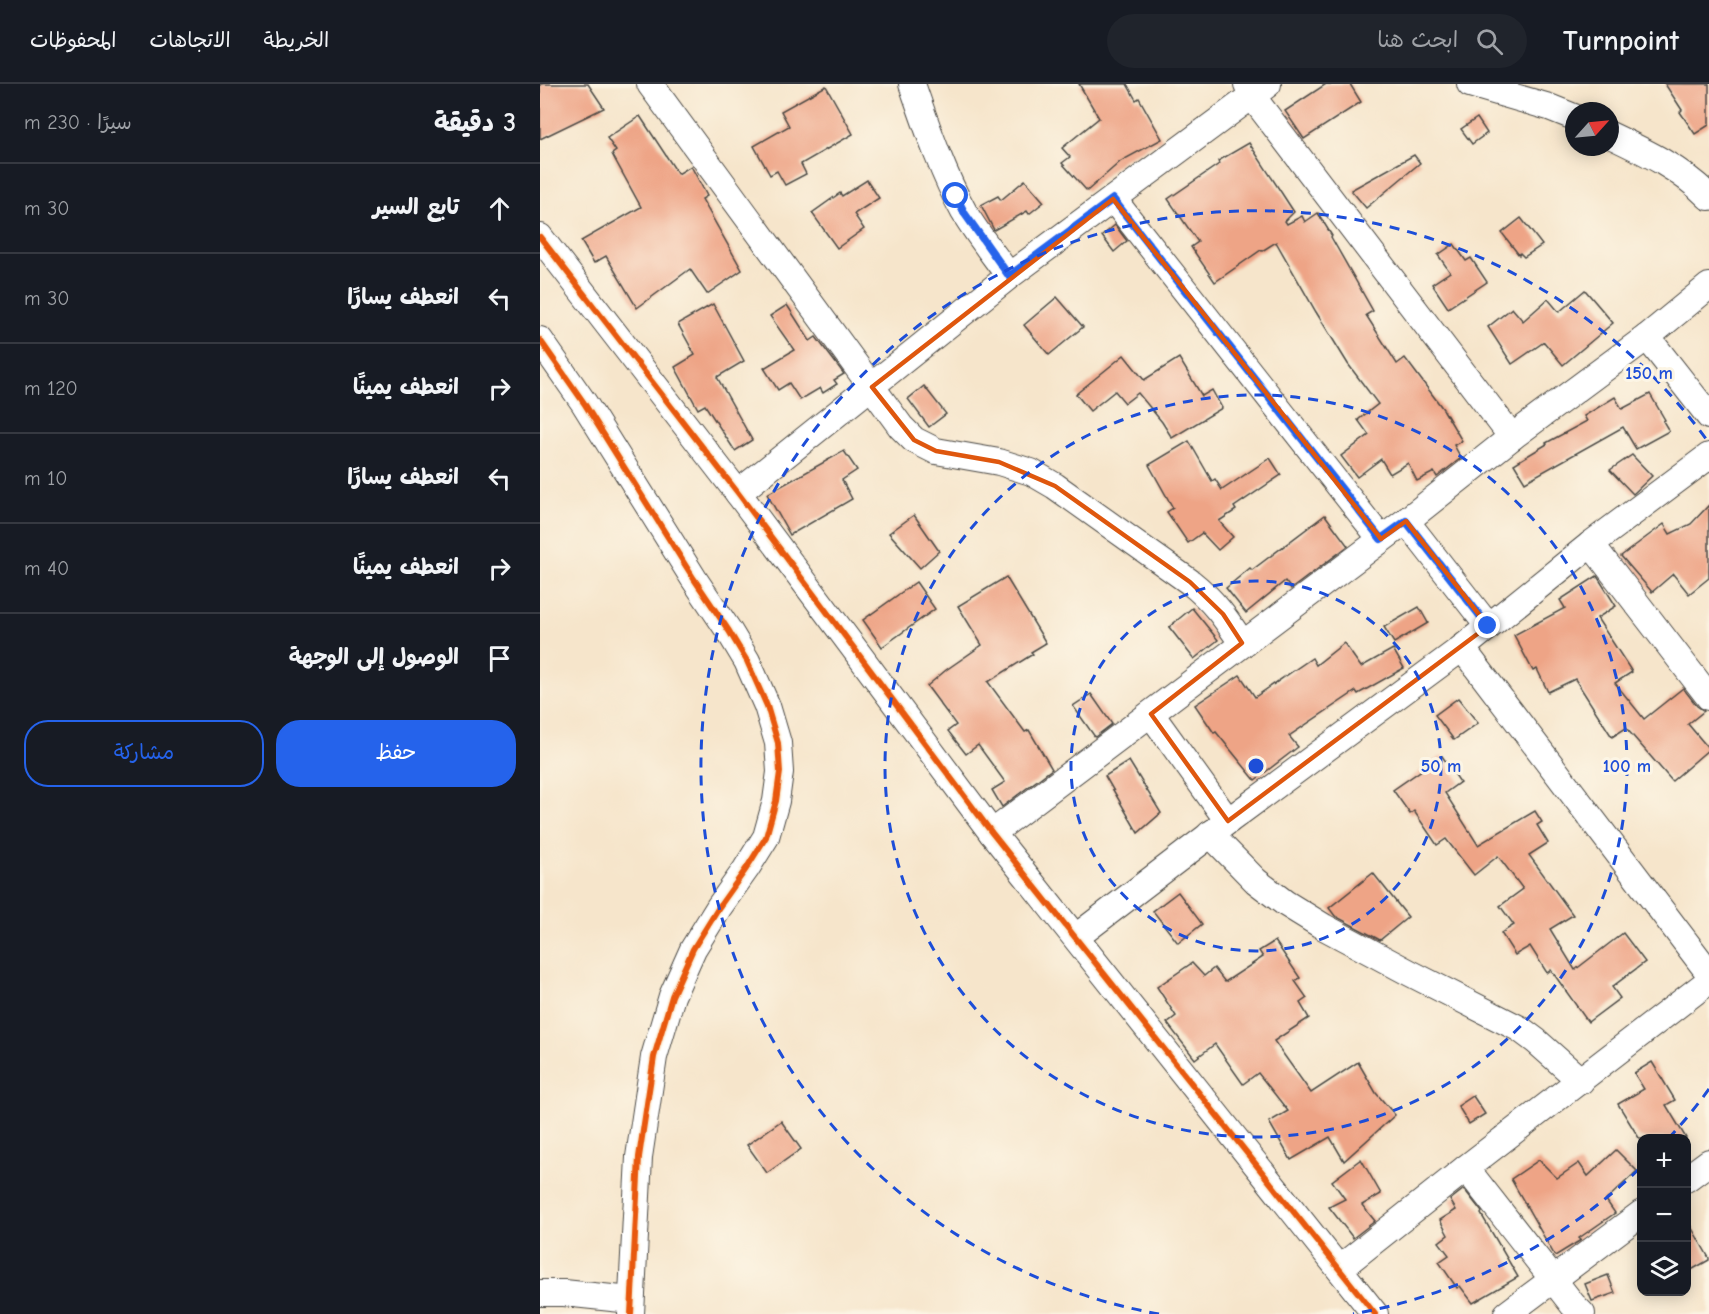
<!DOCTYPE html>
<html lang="ar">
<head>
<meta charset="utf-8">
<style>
  :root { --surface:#171b24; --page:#20242c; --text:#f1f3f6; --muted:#9ea1a6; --line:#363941; --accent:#2563eb }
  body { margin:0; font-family:"Comic Neue","Playpen Sans Arabic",sans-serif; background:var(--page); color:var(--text); direction:rtl }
  .controls { position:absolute; right:18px; bottom:18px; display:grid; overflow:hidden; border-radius:12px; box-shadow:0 3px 15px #0003 }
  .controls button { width:54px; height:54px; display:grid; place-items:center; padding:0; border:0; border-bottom:2px solid var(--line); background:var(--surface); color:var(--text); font:30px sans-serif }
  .compass { position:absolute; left:1025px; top:18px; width:54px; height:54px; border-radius:50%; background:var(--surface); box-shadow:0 3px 15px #0003; rotate:63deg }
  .stop { position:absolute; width:18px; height:18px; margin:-14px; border:4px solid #2563eb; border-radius:50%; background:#fff }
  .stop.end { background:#2563eb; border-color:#fff; box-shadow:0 2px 6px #0008 }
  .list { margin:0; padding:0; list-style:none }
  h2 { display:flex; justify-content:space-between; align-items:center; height:78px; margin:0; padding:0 24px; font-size:26px }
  h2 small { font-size:20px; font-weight:400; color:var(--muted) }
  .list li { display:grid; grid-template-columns:39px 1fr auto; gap:18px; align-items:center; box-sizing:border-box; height:90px; padding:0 24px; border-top:2px solid var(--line) }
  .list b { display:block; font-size:22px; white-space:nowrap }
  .list em { font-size:20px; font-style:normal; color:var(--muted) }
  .actions { display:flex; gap:12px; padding:18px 24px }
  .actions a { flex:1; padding:14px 0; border:2px solid var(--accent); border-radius:24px; text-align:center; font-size:21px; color:var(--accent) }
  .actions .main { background:var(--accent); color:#fff }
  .icon { flex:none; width:33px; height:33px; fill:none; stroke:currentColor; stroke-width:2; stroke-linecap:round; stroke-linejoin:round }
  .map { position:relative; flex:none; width:1169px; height:1230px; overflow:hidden; direction:ltr }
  header { display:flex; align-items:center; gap:36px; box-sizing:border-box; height:84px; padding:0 30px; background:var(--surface); border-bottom:2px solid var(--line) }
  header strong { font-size:28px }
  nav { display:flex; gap:33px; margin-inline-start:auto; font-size:21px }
  .search { width:420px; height:54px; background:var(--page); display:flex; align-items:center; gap:15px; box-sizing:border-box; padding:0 21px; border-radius:33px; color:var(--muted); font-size:22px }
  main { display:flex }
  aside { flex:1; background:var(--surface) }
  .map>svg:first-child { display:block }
</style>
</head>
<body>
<header>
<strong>Turnpoint</strong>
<div class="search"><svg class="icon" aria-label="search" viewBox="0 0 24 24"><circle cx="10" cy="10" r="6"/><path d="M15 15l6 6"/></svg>ابحث هنا</div>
<nav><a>الخريطة</a><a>الاتجاهات</a><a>المحفوظات</a></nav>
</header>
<main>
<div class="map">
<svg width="1169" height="1230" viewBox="0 0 1169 1230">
  <rect width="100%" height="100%" fill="#fcf5e5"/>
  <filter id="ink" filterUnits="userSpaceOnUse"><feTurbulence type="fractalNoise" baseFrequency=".0167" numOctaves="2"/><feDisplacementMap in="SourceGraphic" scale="12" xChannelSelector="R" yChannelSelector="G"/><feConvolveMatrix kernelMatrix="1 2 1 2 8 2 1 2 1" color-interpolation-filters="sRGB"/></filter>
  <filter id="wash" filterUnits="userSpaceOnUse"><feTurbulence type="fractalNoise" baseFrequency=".008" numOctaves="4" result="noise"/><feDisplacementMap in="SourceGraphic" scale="24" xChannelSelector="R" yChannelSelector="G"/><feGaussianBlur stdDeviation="1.35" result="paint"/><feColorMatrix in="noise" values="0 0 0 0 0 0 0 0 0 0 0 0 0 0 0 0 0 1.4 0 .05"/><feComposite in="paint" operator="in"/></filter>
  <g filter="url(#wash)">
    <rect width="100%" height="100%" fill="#f6e5cb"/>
    <g id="blocks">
      <g fill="#eea486">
        <polygon points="0,0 48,0 64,24 0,55"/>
        <polygon points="539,0 587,0 596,16 599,14 622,55 581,77 547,107 522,79 530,73 522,64 559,34"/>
        <polygon points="786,0 810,0 821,18 764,55 745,27"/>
        <polygon points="1125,0 1169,0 1169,41 1155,50 1140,28 1142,26"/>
        <polygon points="286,2 313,50 261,80 266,90 245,101 237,87 230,91 214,62 249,42 241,27"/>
        <polygon points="100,32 138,90 151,82 167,112 162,115 202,186 167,210 150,185 97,224 66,172 54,179 41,157 101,123 72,70 76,67 67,54"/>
        <polygon points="937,34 947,49 932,60 921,45"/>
        <polygon points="709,59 754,128 745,137 747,140 762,132 765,138 778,129 792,152 791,153 833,227 826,231 857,280 865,274 903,325 922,357 914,361 921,374 897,393 894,388 877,397 868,379 850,390 841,375 817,393 801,372 829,351 818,336 838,320 808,280 776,228 736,158 722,167 721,166 675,198 651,163 658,158 628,115 679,80 678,77"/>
        <polygon points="874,71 880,79 826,124 811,106"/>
        <polygon points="327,96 339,114 314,130 324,145 297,164 272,129 300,109 302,112"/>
        <polygon points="485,96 504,118 489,130 487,127 454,146 441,121 458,112 461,116"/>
        <polygon points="981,134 1002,161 984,173 980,169 979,171 962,149"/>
        <polygon points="575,141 587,157 574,168 562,152"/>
        <polygon points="914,160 926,177 931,174 947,198 908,224 892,200 910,188 898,171"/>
        <polygon points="1045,206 1073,239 1023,281 1004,258 972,280 948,243 972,224 983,237 1008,215 1019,228"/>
        <polygon points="517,213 543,243 509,271 484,241"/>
        <polygon points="173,220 204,277 177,293 212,356 195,367 165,321 158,325 135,283 155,271 138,240"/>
        <polygon points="247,221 270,257 276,253 304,290 294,296 297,300 283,309 280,304 260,316 249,299 238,306 224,284 254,266 230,232"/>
        <polygon points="584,271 604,296 639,274 662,312 672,306 682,324 632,354 622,338 598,309 585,319 575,307 550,327 536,310"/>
        <polygon points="384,302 406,330 389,343 368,315"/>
        <polygon points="1110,310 1125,336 1123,337 1129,347 1096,365 1083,343 985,398 974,380 1007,360 1006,359 1047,337 1044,332 1075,313 1082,325"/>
        <polygon points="649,357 672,397 675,395 682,406 730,374 741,391 694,423 696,426 679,437 693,453 678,466 662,449 648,459 627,428 633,424 609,381"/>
        <polygon points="304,367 317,386 302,396 312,415 250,451 227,410"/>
        <polygon points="1092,371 1112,392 1093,410 1070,386"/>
        <polygon points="1169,421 1169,494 1149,510 1133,490 1112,508 1081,472 1124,440 1130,450 1151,440"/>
        <polygon points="374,431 399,467 380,484 349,449"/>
        <polygon points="785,431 808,462 751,505 745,497 706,529 686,504 710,484 712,486"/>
        <polygon points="1057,492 1076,522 1057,534 1092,588 1075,599 1104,635 1143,604 1157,622 1164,627 1148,640 1169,665 1132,697 1086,644 1072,653 1035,595 1008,608 997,585 993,587 974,551 1025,524 1020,516"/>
        <polygon points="466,493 506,559 491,568 493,570 448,598 485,648 489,646 512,685 462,723 452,706 465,698 438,661 426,670 408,647 416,641 387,602 406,586 442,561 418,522"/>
        <polygon points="376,498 395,525 342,563 323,536"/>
        <polygon points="879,523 888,539 854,559 844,543"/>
        <polygon points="652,524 678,556 654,575 629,543"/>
        <polygon points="804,559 821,583 853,565 864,584 818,610 816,607 749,652 758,663 715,696 676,648 674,649 655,621 700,591 715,613 772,574 776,581"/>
        <polygon points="551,610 572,640 555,653 533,622"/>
        <polygon points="918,614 938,639 914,656 895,631"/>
        <polygon points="902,672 920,698 905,709 938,761 995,727 1002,738 997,741 1008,759 989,771 1033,831 1010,845 1035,886 1083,849 1105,878 1072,903 1080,914 1048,938 1011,886 1007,889 990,862 975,871 961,849 974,841 960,822 983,805 958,772 934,791 906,755 897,761 874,727 870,730 853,706"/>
        <polygon points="589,677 621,729 598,749 565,692"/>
        <polygon points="833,789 868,833 840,856 795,832 789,824"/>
        <polygon points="638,808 662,840 638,859 613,827"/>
        <polygon points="735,857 760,894 755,897 767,914 760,919 769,934 734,957 771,1009 818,978 836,1009 855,1031 804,1077 790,1053 751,1076 729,1038 748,1027 718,989 703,1000 675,960 655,975 627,939 636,932 617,903 652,879 664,892 674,884 685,898 723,873 719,867"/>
        <polygon points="1112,978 1135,1016 1126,1021 1146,1054 1099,1054 1078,1020 1104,1005 1094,989"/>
        <polygon points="933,1012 945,1030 929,1040 918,1022"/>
        <polygon points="241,1037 261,1065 227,1089 207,1061"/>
        <polygon points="1076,1066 1097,1087 1066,1116 1075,1129 1039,1154 1041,1156 1036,1159 1015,1172 971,1095 999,1076 1017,1094 1039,1079 1048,1092"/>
        <polygon points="821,1075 841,1110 822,1121 835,1137 813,1154 789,1123 805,1115 792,1097"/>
        <polygon points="924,1105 942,1128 941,1130 978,1193 933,1219 920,1202 917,1204 899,1178 909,1171 899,1158 908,1151 900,1136 916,1126 910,1116"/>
        <polygon points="1146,1134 1169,1174 1169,1176 1146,1189"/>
        <polygon points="1068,1191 1075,1209 1052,1217 1045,1200"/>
      </g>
    </g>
  </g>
  <g filter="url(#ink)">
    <use href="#blocks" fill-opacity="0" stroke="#494743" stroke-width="1.5"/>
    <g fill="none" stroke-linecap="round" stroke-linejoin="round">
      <defs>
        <g id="street">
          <path d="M 110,0 L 361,343 L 374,356 L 396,367 L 459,378 L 491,388 L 515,402 L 650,498 C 674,517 686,535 702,559"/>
          <path d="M 372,0 C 387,43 402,88 424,128 C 437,150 454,171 469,192"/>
          <polyline points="707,0 712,12 972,353"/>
          <polyline points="930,0 1009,23 1034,33"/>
          <path d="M 1070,51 C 1106,68 1140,84 1169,113"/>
          <polyline points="573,115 841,455"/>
          <polyline points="0,153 198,409 452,749 835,1230"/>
          <polyline points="1107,253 1169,332"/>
          <polyline points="0,256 44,319 154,495 189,547 207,577 227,622 238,659 240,688 236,717 226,753 206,785 179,823 153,865 132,912 114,973 99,1073 91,1230"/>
          <polyline points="198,409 469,192 728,0"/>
          <polyline points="866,437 948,542"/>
          <polyline points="1051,460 1169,613"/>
          <polyline points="922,564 1169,889"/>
          <polyline points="611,630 688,737"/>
          <polyline points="452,749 866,437 972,353 1107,253 1169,202"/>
          <polyline points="670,750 716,797 745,819 784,843 870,889 980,945 996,957 1041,997"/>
          <polyline points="536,853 688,737 922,564 1051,460 1169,372"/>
          <polyline points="926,1084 1033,1221 1042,1230"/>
          <polyline points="1146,1095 1169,1078"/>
          <polyline points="800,1184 926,1084 1169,897"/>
          <polyline points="0,1209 24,1209 91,1216"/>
          <polyline points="967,1230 1102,1129"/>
        </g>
      </defs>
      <use href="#street" stroke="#494743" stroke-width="28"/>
      <use href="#street" stroke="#fff" stroke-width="26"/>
      <defs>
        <g id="cycleway">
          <polyline points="0,153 198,409 452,749 835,1230"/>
          <polyline points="0,256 44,319 154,495 189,547 207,577 227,622 238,659 240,688 236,717 226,753 206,785 179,823 153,865 132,912 114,973 99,1073 91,1230"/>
        </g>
      </defs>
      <use href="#cycleway" stroke="#fcf5e5" stroke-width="10"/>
      <use href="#cycleway" stroke="#e8590c" stroke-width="6"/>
    </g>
  </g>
  <g fill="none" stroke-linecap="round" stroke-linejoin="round" filter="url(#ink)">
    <polyline stroke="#2563eb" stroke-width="8" points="416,112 425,130 469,192 573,115 841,455 866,437 948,542"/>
  </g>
  <path fill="none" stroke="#df570e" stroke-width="4.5" stroke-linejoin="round" d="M 573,115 L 841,455 L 866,437 L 948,542 L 688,737 L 611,630 L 702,559 L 683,530 L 650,498 L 515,402 L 459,378 L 396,367 L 374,356 L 332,303 Z"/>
  <g fill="none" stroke="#1d4ed8" stroke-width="3" stroke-dasharray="10 8">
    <circle cx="716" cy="682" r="185"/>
    <circle cx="716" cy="682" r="371"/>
    <path d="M1169 1005A556 556 0 0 1 1129 1054M1099 1085A556 556 0 0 1 813 1230M619 1230A556 556 0 1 1 1169 359"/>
  </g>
  <circle cx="716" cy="682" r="9" fill="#1d4ed8" stroke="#fcf5e5" stroke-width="3"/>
  <g font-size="18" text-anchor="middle" font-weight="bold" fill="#1d4ed8" stroke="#fcf5e5" stroke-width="6" stroke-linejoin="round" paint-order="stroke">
    <text x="1109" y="295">150 m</text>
    <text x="901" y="688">50 m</text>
    <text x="1087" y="688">100 m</text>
  </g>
</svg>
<div class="controls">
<button>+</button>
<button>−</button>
<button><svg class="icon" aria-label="layers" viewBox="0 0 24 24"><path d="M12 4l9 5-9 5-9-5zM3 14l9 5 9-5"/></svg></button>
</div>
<svg class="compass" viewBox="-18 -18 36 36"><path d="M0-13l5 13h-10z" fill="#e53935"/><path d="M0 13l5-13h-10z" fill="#9ea1a6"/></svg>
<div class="stop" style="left:416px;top:112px"></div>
<div class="stop end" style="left:948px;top:542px"></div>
</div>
<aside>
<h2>3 دقيقة<small>سيرًا · 230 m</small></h2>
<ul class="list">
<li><svg class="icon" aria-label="ahead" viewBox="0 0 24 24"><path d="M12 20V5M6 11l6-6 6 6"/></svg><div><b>تابع السير</b></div><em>30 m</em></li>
<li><svg class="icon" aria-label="left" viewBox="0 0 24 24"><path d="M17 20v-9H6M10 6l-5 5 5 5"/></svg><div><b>انعطف يسارًا</b></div><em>30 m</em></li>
<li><svg class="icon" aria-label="right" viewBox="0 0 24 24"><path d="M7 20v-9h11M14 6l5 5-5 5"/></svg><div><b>انعطف يمينًا</b></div><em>120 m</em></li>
<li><svg class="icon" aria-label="left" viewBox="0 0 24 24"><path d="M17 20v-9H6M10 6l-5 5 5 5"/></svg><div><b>انعطف يسارًا</b></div><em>10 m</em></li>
<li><svg class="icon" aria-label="right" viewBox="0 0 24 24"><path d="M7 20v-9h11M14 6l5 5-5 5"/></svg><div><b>انعطف يمينًا</b></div><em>40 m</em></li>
<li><svg class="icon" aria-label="arrive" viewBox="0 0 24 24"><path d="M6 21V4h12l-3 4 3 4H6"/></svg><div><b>الوصول إلى الوجهة</b></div></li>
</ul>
<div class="actions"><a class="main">حفظ</a><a>مشاركة</a></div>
</aside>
</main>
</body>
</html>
